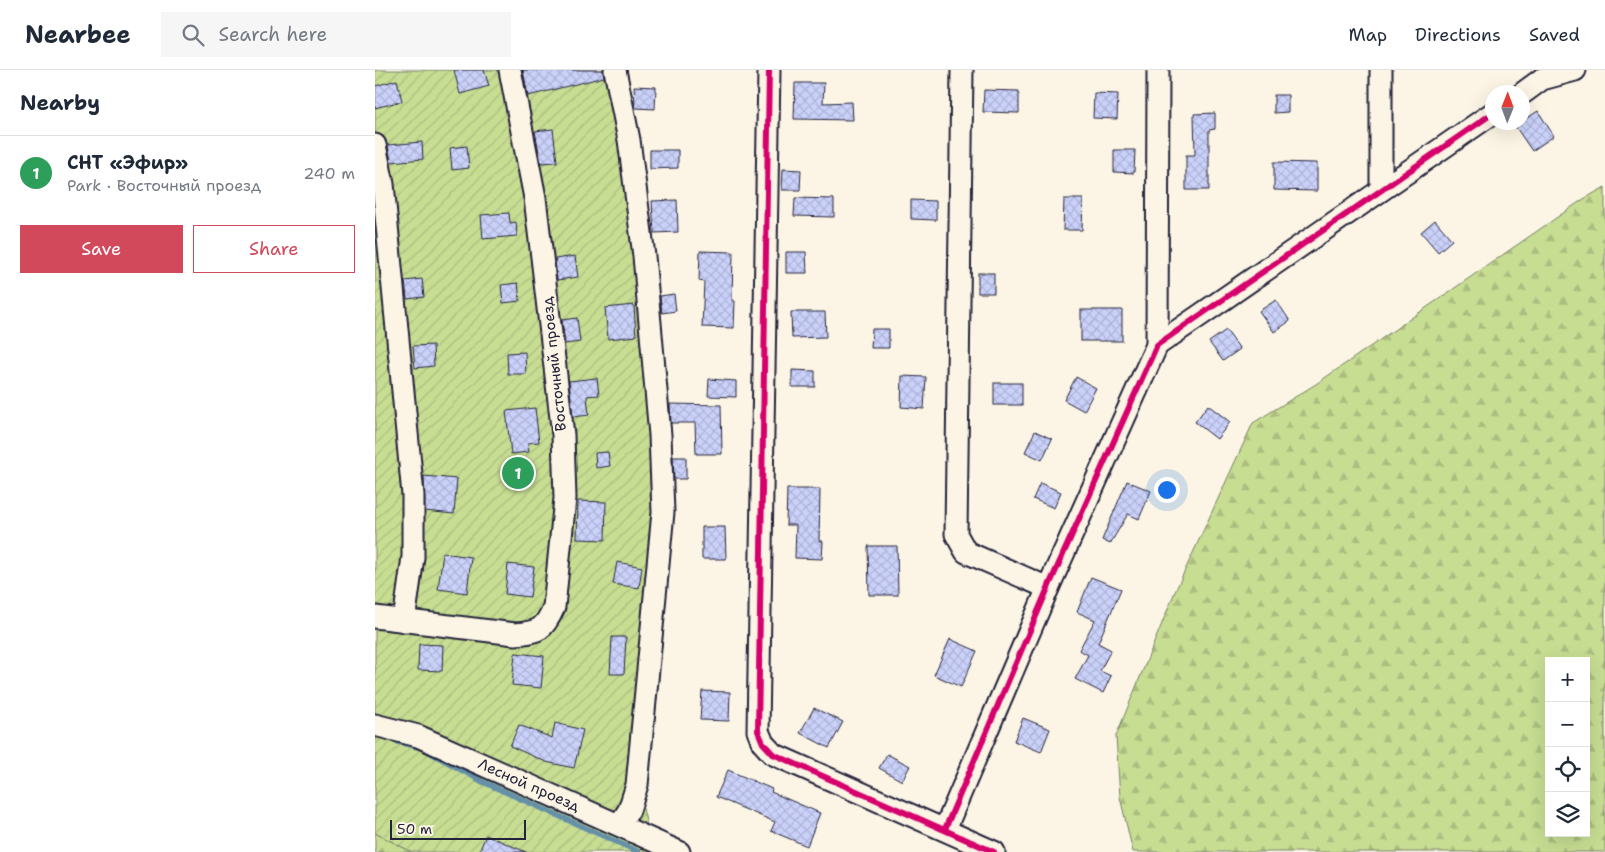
<!DOCTYPE html>
<html lang="en">
<head>
<meta charset="utf-8">
<style>
  :root { --surface:#fff; --page:#f6f6f7; --text:#1f2937; --muted:#747a83; --line:#e0e1e3; --accent:#d1495b }
  body { margin:0; font-family:"Shantell Sans",sans-serif; background:var(--page); color:var(--text) }
  .controls { position:absolute; right:15px; bottom:15px; display:grid; overflow:hidden; border-radius:0px; box-shadow:0 5px 20px #0002 }
  .controls button { width:45px; height:45px; display:grid; place-items:center; padding:0; border:0; border-bottom:1px solid var(--line); background:var(--surface); color:var(--text); font:25px sans-serif }
  .compass { position:absolute; left:1110px; top:15px; width:45px; height:45px; border-radius:50%; background:var(--surface); box-shadow:0 5px 20px #0002; rotate:1deg }
  .scale { position:absolute; left:15px; bottom:12px; width:136px; box-sizing:border-box; padding-left:5px; border:2px solid #22223b; border-top:0; font-size:14px; line-height:18px; white-space:nowrap; color:#22223b; -webkit-text-stroke:4px #fcf5e5; paint-order:stroke }
  .you { position:absolute; left:791px; top:419px; width:18px; height:18px; margin:-12px; border:4px solid #fff; border-radius:50%; background:#1a73e8; box-shadow:0 0 0 8px #1a73e833 }
  .badge { display:grid; place-items:center; width:32px; height:32px; border-radius:50%; background:var(--accent); color:#fff; font-size:16px; font-weight:700 }
  .pin { position:absolute; translate:-50% -50%; border:2px solid #fff; box-shadow:0 1px 5px #0006 }
  .list { margin:0; padding:0; list-style:none }
  h2 { display:flex; justify-content:space-between; align-items:center; height:65px; margin:0; padding:0 20px; font-size:21px }
  h2 small { font-size:16px; font-weight:400; color:var(--muted) }
  .list li { display:grid; grid-template-columns:32px 1fr auto; gap:15px; align-items:center; box-sizing:border-box; height:75px; padding:0 20px; border-top:1px solid var(--line) }
  .list b { display:block; font-size:19px; white-space:nowrap }
  .list p { margin:0; font-size:16px; white-space:nowrap; color:var(--muted) }
  .list em { font-size:16px; font-style:normal; color:var(--muted) }
  .actions { display:flex; gap:10px; padding:15px 20px }
  .actions a { flex:1; padding:11px 0; border:1px solid var(--accent); border-radius:0px; text-align:center; font-size:18px; color:var(--accent) }
  .actions .main { background:var(--accent); color:#fff }
  .icon { flex:none; width:28px; height:28px; fill:none; stroke:currentColor; stroke-width:2; stroke-linecap:round; stroke-linejoin:round }
  .map { position:relative; flex:none; width:1230px; height:782px; overflow:hidden }
  header { display:flex; align-items:center; gap:30px; box-sizing:border-box; height:70px; padding:0 25px; background:var(--surface); border-bottom:1px solid var(--line) }
  header strong { font-size:24px }
  nav { display:flex; gap:28px; margin-inline-start:auto; font-size:18px }
  .search { width:350px; height:45px; background:var(--page); display:flex; align-items:center; gap:12px; box-sizing:border-box; padding:0 18px; border-radius:0px; color:var(--muted); font-size:19px }
  main { display:flex }
  aside { flex:1; background:var(--surface) }
  .map>svg:first-child { display:block }
</style>
</head>
<body>
<header>
<strong>Nearbee</strong>
<div class="search"><svg class="icon" aria-label="search" viewBox="0 0 24 24"><circle cx="10" cy="10" r="6"/><path d="M15 15l6 6"/></svg>Search here</div>
<nav><a>Map</a><a>Directions</a><a>Saved</a></nav>
</header>
<main>
<aside>
<h2>Nearby<small></small></h2>
<ul class="list">
<li><span class="badge" style="background:#2e9e5b">1</span><div><b>СНТ «Эфир»</b><p>Park · Восточный проезд</p></div><em>240 m</em></li>
</ul>
<div class="actions"><a class="main">Save</a><a>Share</a></div>
</aside>
<div class="map">
<svg width="1230" height="782" viewBox="0 0 1230 782">
  <defs>
    <pattern id="forest-firs" width="22" height="20" patternUnits="userSpaceOnUse" patternTransform="scale(1.25)"><rect width="22" height="20" fill="#c7dd92"/><path d="M5 1l3.5 6h-7zM16 11l3.5 6h-7z" fill="#abbd7f"/></pattern>
    <pattern id="garden-furrows" width="10" height="10" patternUnits="userSpaceOnUse" patternTransform="scale(1.25)"><rect width="10" height="10" fill="#c7dd92"/><path d="M-1 1l2-2M0 10L10 0M9 11l2-2" fill="none" stroke="#abbd7f"/></pattern>
    <pattern id="building-cross-hatch" width="8" height="8" patternUnits="userSpaceOnUse" patternTransform="scale(1.25)"><rect width="8" height="8" fill="#cbd2fa"/><path d="M0 0l8 8M0 8l8-8" fill="none" stroke="#aeb4d7"/></pattern>
  </defs>
  <rect width="100%" height="100%" fill="#fcf5e5"/>
  <filter id="ink" filterUnits="userSpaceOnUse"><feTurbulence type="fractalNoise" baseFrequency=".02" numOctaves="2"/><feDisplacementMap in="SourceGraphic" scale="10" xChannelSelector="R" yChannelSelector="G"/><feConvolveMatrix kernelMatrix="1 2 1 2 8 2 1 2 1" color-interpolation-filters="sRGB"/></filter>
  <g filter="url(#ink)">
    <g fill="url(#forest-firs)" stroke="#748066" fill-rule="evenodd">
      <path d="M 1230,117 L 1230,782 L 758,782 L 745,727 L 741,666 L 799,524 L 878,353 L 941,314 L 1207,130 ZM 1174,591 L 1211,591 L 1211,763 L 1174,763 Z"/>
      <polygon points="0,763 37,782 0,782"/>
    </g>
    <polygon fill="url(#garden-furrows)" stroke="#748066" points="0,0 238,0 285,365 262,715 276,771 300,782 37,782 0,763"/>
    <g fill="none" stroke-linecap="round" stroke-linejoin="round">
      <polyline stroke="#6590a9" stroke-width="5.5" points="23,672 47,678 108,712 264,782"/>
    </g>
    <g fill="url(#building-cross-hatch)" stroke="#22223b">
      <polygon points="79,0 109,0 114,16 85,24"/>
      <polygon points="148,0 228,0 229,7 153,26"/>
      <polygon points="22,10 27,31 0,38 0,16"/>
      <polygon points="420,13 449,13 448,33 477,32 478,50 419,49"/>
      <polygon points="259,16 281,17 280,39 260,38"/>
      <polygon points="609,20 644,21 644,43 608,42"/>
      <polygon points="719,23 743,24 742,49 718,48"/>
      <polygon points="899,25 913,25 913,42 899,43"/>
      <polygon points="1163,41 1179,66 1157,81 1140,56"/>
      <polygon points="840,43 840,59 834,60 834,120 811,120 811,85 820,85 819,44"/>
      <polygon points="178,59 182,92 166,93 160,61"/>
      <polygon points="47,72 48,89 16,92 13,75"/>
      <polygon points="92,76 94,98 77,100 75,78"/>
      <polygon points="275,80 303,80 303,98 275,99"/>
      <polygon points="739,80 760,80 759,103 739,102"/>
      <polygon points="899,92 942,93 942,121 899,120"/>
      <polygon points="408,99 426,100 425,120 407,120"/>
      <polygon points="420,128 459,129 459,147 419,146"/>
      <polygon points="689,129 708,129 707,160 688,160"/>
      <polygon points="302,130 303,162 279,163 277,131"/>
      <polygon points="536,130 561,131 561,150 536,149"/>
      <polygon points="134,143 135,153 141,152 142,166 108,169 106,145"/>
      <polygon points="1060,150 1077,170 1063,182 1046,162"/>
      <polygon points="325,181 358,182 357,231 360,231 359,258 327,257 329,212 324,211"/>
      <polygon points="411,182 431,182 432,203 411,203"/>
      <polygon points="200,186 203,207 182,210 180,189"/>
      <rect x="603" y="203" width="16" height="20"/>
      <polygon points="47,209 49,227 32,229 30,211"/>
      <polygon points="143,213 145,231 128,233 126,215"/>
      <polygon points="299,224 301,241 287,243 285,226"/>
      <polygon points="901,230 915,251 899,262 884,241"/>
      <polygon points="259,235 261,266 233,269 230,238"/>
      <rect x="706" y="240" width="41" height="31"/>
      <polygon points="416,242 450,242 451,267 417,268"/>
      <polygon points="202,248 205,272 190,274 187,250"/>
      <polygon points="497,259 514,259 514,278 496,278"/>
      <polygon points="851,260 865,279 848,291 834,272"/>
      <polygon points="58,275 59,296 40,298 38,276"/>
      <polygon points="150,282 151,304 133,304 132,283"/>
      <polygon points="417,300 440,301 440,317 417,317"/>
      <polygon points="527,306 551,307 549,339 526,337"/>
      <polygon points="701,307 721,318 709,341 689,330"/>
      <polygon points="222,308 224,325 212,326 214,345 198,347 194,311"/>
      <polygon points="334,309 361,311 361,327 333,326"/>
      <rect x="619" y="313" width="28" height="22"/>
      <polygon points="295,334 346,335 347,384 321,384 320,353 296,353"/>
      <polygon points="833,335 855,352 842,369 820,352"/>
      <polygon points="160,338 164,372 153,373 154,382 136,384 131,341"/>
      <polygon points="660,361 677,369 667,390 650,382"/>
      <polygon points="233,382 235,396 221,398 220,383"/>
      <polygon points="298,387 311,387 311,409 299,409"/>
      <polygon points="49,406 82,409 79,444 50,441"/>
      <polygon points="752,411 776,421 764,449 753,444 735,474 727,470"/>
      <polygon points="665,413 686,422 679,438 658,429"/>
      <polygon points="412,419 445,419 444,471 448,471 447,489 420,488 421,455 411,455"/>
      <polygon points="203,431 231,432 230,470 202,469"/>
      <polygon points="327,457 350,457 351,489 327,489"/>
      <polygon points="493,476 522,476 523,525 494,525"/>
      <polygon points="68,483 96,487 92,523 63,519"/>
      <polygon points="242,492 267,497 264,518 238,514"/>
      <polygon points="133,494 159,497 155,527 130,524"/>
      <polygon points="716,507 746,519 723,573 736,580 725,601 736,606 728,623 700,609 713,585 704,580 720,550 702,542"/>
      <polygon points="237,567 251,567 249,604 235,604"/>
      <polygon points="575,569 602,581 586,617 559,605"/>
      <polygon points="44,574 68,575 67,601 43,600"/>
      <polygon points="140,583 169,586 166,618 137,615"/>
      <polygon points="327,621 355,622 354,651 325,650"/>
      <polygon points="439,638 468,652 454,678 425,663"/>
      <polygon points="648,648 675,659 666,682 639,671"/>
      <polygon points="180,653 208,660 199,698 171,692 135,676 144,655 177,668"/>
      <polygon points="512,684 535,696 527,711 504,698"/>
      <polygon points="353,700 397,719 396,722 445,743 432,776 396,761 400,752 341,727"/>
      <polygon points="111,765 151,782 104,782"/>
    </g>
    <g fill="none" stroke-linecap="round" stroke-linejoin="round">
      <defs>
        <g id="minor">
          <polyline points="240,0 254,70 269,186 285,365 288,442 262,715 254,740 244,755"/>
          <polyline points="394,0 383,661 388,673 398,684 619,782"/>
          <polyline points="587,0 581,464 591,482 673,518"/>
          <polyline points="1006,0 1006,120"/>
          <polyline points="1148,23 1167,9 1200,0"/>
          <polyline points="0,75 8,114 38,425 38,487 29,551"/>
          <polyline points="782,275 783,0"/>
          <path d="M 0,547 L 140,564 C 164,562 169,560 179,537 L 190,428 L 188,365 L 160,128 L 135,0"/>
          <polyline points="0,655 43,666 304,782"/>
          <polyline points="570,759 673,518 782,275 1118,43"/>
        </g>
      </defs>
      <use href="#minor" stroke="#22223b" stroke-width="25"/>
      <use href="#minor" stroke="#fcf5e5" stroke-width="21"/>
      <defs>
        <g id="cycleway">
          <polyline points="394,0 383,661 388,673 398,684 619,782"/>
          <polyline points="570,759 673,518 782,275 1118,43"/>
        </g>
      </defs>
      <use href="#cycleway" stroke="#fcf5e5" stroke-width="9"/>
      <use href="#cycleway" stroke="#d6006c" stroke-width="6"/>
    </g>
  </g>
  <g text-anchor="middle" dominant-baseline="central" stroke-width="4" stroke-linejoin="round" paint-order="stroke">
    <g font-size="15" fill="#22223b" stroke="#fcf5e5">
      <text transform="translate(179 294) rotate(-96)">Восточный проезд</text>
      <text transform="translate(154 715) rotate(24)">Лесной проезд</text>
    </g>
  </g>
</svg>
<div class="controls">
<button>+</button>
<button>−</button>
<button><svg class="icon" aria-label="locate" viewBox="0 0 24 24"><circle cx="12" cy="12" r="6"/><path d="M12 2v4M12 18v4M2 12h4M18 12h4"/></svg></button>
<button><svg class="icon" aria-label="layers" viewBox="0 0 24 24"><path d="M12 4l9 5-9 5-9-5zM3 14l9 5 9-5"/></svg></button>
</div>
<svg class="compass" viewBox="-18 -18 36 36"><path d="M0-13l5 13h-10z" fill="#e53935"/><path d="M0 13l5-13h-10z" fill="#747a83"/></svg>
<div class="scale">50 m</div>
<div class="you"></div>
<div class="pin badge" style="left:143px;top:403px;background:#2e9e5b">1</div>
</div>
</main>
</body>
</html>
